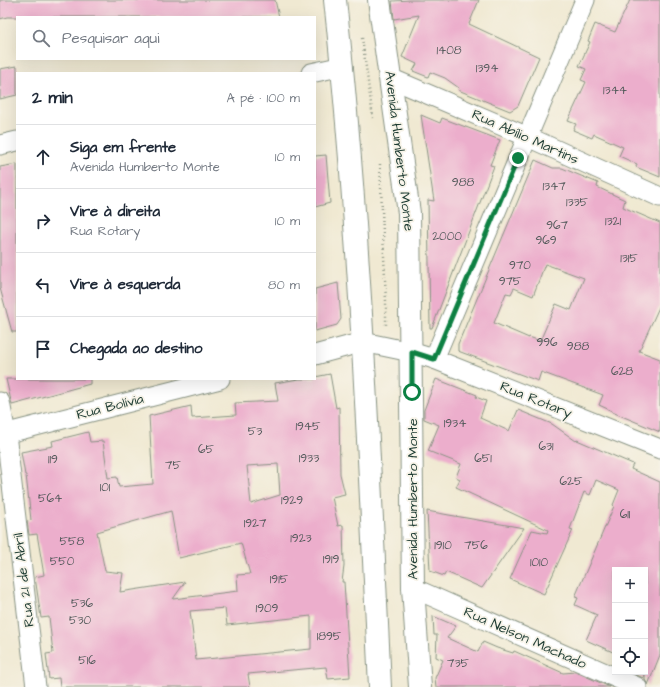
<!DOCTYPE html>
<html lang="pt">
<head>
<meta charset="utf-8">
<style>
  :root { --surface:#fff; --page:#f2f2f3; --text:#1f2937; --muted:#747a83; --line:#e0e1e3 }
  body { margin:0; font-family:"Architects Daughter",sans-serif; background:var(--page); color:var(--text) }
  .controls { position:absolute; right:12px; bottom:12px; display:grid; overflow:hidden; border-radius:0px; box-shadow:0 4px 16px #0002 }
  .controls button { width:36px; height:36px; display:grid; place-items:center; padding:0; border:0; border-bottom:1px solid var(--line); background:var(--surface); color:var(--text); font:20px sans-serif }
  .stop { position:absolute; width:12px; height:12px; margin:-9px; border:3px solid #0b8043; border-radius:50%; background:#fff }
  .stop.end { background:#0b8043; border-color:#fff; box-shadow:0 1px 4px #0008 }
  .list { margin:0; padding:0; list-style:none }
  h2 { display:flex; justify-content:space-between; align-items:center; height:52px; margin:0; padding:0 16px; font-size:17px }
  h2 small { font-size:13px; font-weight:400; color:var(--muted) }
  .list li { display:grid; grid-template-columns:26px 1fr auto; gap:12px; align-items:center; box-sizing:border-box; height:64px; padding:0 16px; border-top:1px solid var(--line) }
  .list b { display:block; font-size:15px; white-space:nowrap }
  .list p { margin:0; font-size:13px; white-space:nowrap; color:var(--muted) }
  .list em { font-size:13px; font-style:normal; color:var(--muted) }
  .icon { flex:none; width:22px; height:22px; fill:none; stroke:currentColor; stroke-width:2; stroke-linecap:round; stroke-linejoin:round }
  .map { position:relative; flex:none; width:660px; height:687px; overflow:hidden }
  .search { position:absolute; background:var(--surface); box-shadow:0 4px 16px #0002; left:16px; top:16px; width:300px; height:44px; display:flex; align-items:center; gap:10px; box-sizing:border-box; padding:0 14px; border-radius:0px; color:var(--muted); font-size:15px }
  .panel { position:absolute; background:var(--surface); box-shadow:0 4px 16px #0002; left:16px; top:72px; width:300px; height:308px; border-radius:0px }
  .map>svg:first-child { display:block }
</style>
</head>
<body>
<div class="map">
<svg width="660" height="687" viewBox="0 0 660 687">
  <rect width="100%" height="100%" fill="#f7f3e8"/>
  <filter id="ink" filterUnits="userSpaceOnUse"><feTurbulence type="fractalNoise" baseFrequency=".025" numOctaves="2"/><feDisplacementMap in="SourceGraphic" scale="8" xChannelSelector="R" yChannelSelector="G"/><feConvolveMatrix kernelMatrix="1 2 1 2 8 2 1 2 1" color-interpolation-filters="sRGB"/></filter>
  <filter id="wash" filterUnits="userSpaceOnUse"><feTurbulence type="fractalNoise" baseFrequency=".012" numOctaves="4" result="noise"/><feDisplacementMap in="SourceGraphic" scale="16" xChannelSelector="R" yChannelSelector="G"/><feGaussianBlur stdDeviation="0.9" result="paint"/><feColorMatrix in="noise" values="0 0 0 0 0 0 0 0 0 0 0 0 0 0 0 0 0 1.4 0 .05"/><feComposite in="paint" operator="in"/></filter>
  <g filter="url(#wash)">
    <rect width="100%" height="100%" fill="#f0e9d2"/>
    <g id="blocks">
      <g fill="#ecaecc" fill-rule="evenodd">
        <polygon points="0,0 275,0 279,17 7,17 0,19"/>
        <polygon points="410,0 479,0 469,24 539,57 518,106 510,111 458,90 459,88 445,78 430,72 428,77 413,71 417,64 402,57 419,15 394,19 392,1"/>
        <polygon points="630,0 660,0 660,177 636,167 637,164 619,156 623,147 594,134 592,138 573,130 576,124 568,121 586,82 581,80 586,69 579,66 590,42 588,41 595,24 615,32"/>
        <polygon points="17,66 17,95 0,99 0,69"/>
        <polygon points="421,115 440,123 442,118 500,140 490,165 494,166 432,328 430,328 428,200 434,201"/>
        <polygon points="326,155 330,203 315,207 315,156"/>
        <path d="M 535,160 L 553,168 L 562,168 L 598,183 L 597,187 L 625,200 L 623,207 L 660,223 L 660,305 L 639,351 L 660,359 L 660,432 L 612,412 L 612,411 L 599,405 L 603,395 L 541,372 L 538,381 L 458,351 L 458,344 ZM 545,264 L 584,278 L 571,310 L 556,304 L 540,341 L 529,337 L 529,338 L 494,323 L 506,293 L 511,294 L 514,288 L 533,296 Z"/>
        <polygon points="17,164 17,332 12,332 0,288 0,167"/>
        <polygon points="338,283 341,319 337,325 315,331 315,289"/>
        <path d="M 330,374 L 336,408 L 339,407 L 340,474 L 345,494 L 332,497 L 338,526 L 343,525 L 344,566 L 342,582 L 344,582 L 350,677 L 328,679 L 326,667 L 248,674 L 250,687 L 60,687 L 59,678 L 49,679 L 46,654 L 53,653 L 49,617 L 41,618 L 35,577 L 44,575 L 37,534 L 29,535 L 27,521 L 31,520 L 26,475 L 25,475 L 21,452 L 53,446 L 52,441 L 88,432 L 90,442 L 103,441 L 108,478 L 117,477 L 119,487 L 153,484 L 149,416 L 191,406 L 192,418 L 236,415 L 235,403 L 278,401 L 275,383 L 299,379 L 315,379 L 315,377 ZM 278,464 L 280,495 L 251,504 L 247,466 ZM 171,511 L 179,558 L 241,543 L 250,574 L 237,575 L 238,591 L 173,599 L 185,582 L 120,592 L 123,573 L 105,571 L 97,532 ZM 225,608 L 227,625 L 311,616 L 311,649 L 196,660 L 190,611 Z"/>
        <polygon points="6,379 90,379 90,384 12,405"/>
        <polygon points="436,379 477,395 476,397 486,401 480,418 509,431 518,410 552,424 576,441 577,440 633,464 631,469 660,482 660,655 648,685 645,680 645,675 643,678 630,672 645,672 645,570 615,570 615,653 586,640 597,615 575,605 578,598 575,597 614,506 613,505 619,490 596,480 590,495 584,492 570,529 573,530 544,594 510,579 532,530 547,533 548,530 456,487 460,479 456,477 461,464 428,451 439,425 424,419 424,410"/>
        <polygon points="427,511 449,515 524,528 482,588 446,572 444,576 430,571"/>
        <polygon points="433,616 456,626 447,638 478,652 483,642 497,648 513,653 514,651 563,673 576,672 610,687 436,687 435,678 443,660 436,657 437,635 434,635"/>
      </g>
    </g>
  </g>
  <g filter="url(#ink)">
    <use href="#blocks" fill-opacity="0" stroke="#889383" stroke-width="1"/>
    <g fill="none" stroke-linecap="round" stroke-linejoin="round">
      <defs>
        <g id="street">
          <polyline points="311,73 343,66"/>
          <polyline points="390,78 528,137 660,197"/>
          <polyline points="0,145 17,141"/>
          <polyline points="315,355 363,342 411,352 434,359 660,449"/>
          <polyline points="434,359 585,0"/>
          <polyline points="0,402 6,434 36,687"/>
          <polyline points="0,435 220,379"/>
          <polyline points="413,588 637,687"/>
        </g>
        <g id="primary">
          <path d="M 335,0 C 360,228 369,458 380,687"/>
          <polyline points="379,0 409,213 413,588 420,687"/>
        </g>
      </defs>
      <use href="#street" stroke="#889383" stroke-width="21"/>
      <use href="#primary" stroke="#889383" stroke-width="24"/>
      <g stroke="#889383" stroke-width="2.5" stroke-dasharray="1 3" stroke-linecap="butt">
        <polyline points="362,38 373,118"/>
        <polyline points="380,164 386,301 386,327"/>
      </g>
      <use href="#street" stroke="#fff" stroke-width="19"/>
      <use href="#primary" stroke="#fff" stroke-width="22"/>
    </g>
  </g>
  <g fill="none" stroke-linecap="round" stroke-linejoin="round" filter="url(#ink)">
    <polyline stroke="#0b8043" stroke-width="5" points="412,392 412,352 434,359 518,158"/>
  </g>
  <g text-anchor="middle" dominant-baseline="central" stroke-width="3.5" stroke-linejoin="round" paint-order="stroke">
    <g font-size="12" fill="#52595a">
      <text x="449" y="50">1408</text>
      <text x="487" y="68">1394</text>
      <text x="615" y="90">1344</text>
      <text x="463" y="182">988</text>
      <text x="554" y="186">1347</text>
      <text x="577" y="202">1335</text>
      <text x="613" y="221">1321</text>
      <text x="557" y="225">967</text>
      <text x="447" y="236">2000</text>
      <text x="546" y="240">969</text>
      <text x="629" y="258">1315</text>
      <text x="520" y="265">970</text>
      <text x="510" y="281">975</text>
      <text x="547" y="342">996</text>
      <text x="578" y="346">988</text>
      <text x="622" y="371">628</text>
      <text x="455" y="423">1934</text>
      <text x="308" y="426">1945</text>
      <text x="255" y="431">53</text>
      <text x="546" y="446">631</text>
      <text x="206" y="449">65</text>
      <text x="309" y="458">1933</text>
      <text x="483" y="458">651</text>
      <text x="53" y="459">119</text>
      <text x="173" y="465">75</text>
      <text x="571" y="481">625</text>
      <text x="105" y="487">101</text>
      <text x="50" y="498">564</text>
      <text x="292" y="500">1929</text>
      <text x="625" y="514">611</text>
      <text x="255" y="523">1927</text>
      <text x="301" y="538">1923</text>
      <text x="72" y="541">558</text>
      <text x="443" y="545">1910</text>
      <text x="476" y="545">756</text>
      <text x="331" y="559">1919</text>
      <text x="62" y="561">550</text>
      <text x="539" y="562">1010</text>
      <text x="279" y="579">1915</text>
      <text x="82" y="603">536</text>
      <text x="267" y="608">1909</text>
      <text x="80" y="620">530</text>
      <text x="329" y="636">1895</text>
      <text x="87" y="660">516</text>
      <text x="458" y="663">735</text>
    </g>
    <g font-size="14" fill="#1f3d34" stroke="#f7f3e8">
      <text transform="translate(525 137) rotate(24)">Rua Abílio Martins</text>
      <text transform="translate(399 151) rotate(83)">Avenida Humberto Monte</text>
      <text transform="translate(536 400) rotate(22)">Rua Rotary</text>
      <text transform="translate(110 407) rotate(-14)">Rua Bolívia</text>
      <text transform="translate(413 499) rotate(-90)">Avenida Humberto Monte</text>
      <text transform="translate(24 580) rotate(-97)">Rua 21 de Abril</text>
      <text transform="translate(525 638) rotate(24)">Rua Nelson Machado</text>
    </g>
  </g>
</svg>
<div class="controls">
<button>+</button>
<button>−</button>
<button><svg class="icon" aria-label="locate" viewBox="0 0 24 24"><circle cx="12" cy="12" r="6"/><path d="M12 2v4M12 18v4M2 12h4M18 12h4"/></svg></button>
</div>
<div class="stop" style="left:412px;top:392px"></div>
<div class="stop end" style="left:518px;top:158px"></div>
<div class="search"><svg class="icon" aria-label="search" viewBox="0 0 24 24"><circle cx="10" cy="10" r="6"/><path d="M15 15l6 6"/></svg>Pesquisar aqui</div>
<section class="panel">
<h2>2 min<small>A pé · 100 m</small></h2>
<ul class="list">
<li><svg class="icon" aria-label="ahead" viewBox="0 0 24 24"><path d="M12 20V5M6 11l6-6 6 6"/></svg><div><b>Siga em frente</b><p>Avenida Humberto Monte</p></div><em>10 m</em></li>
<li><svg class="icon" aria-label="right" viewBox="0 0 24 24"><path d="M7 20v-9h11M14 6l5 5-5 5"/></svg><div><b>Vire à direita</b><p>Rua Rotary</p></div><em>10 m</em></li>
<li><svg class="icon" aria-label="left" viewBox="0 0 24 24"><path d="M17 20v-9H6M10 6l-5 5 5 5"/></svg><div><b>Vire à esquerda</b></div><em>80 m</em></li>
<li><svg class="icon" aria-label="arrive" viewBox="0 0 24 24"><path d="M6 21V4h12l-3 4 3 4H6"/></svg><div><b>Chegada ao destino</b></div></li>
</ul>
</section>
</div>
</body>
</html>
